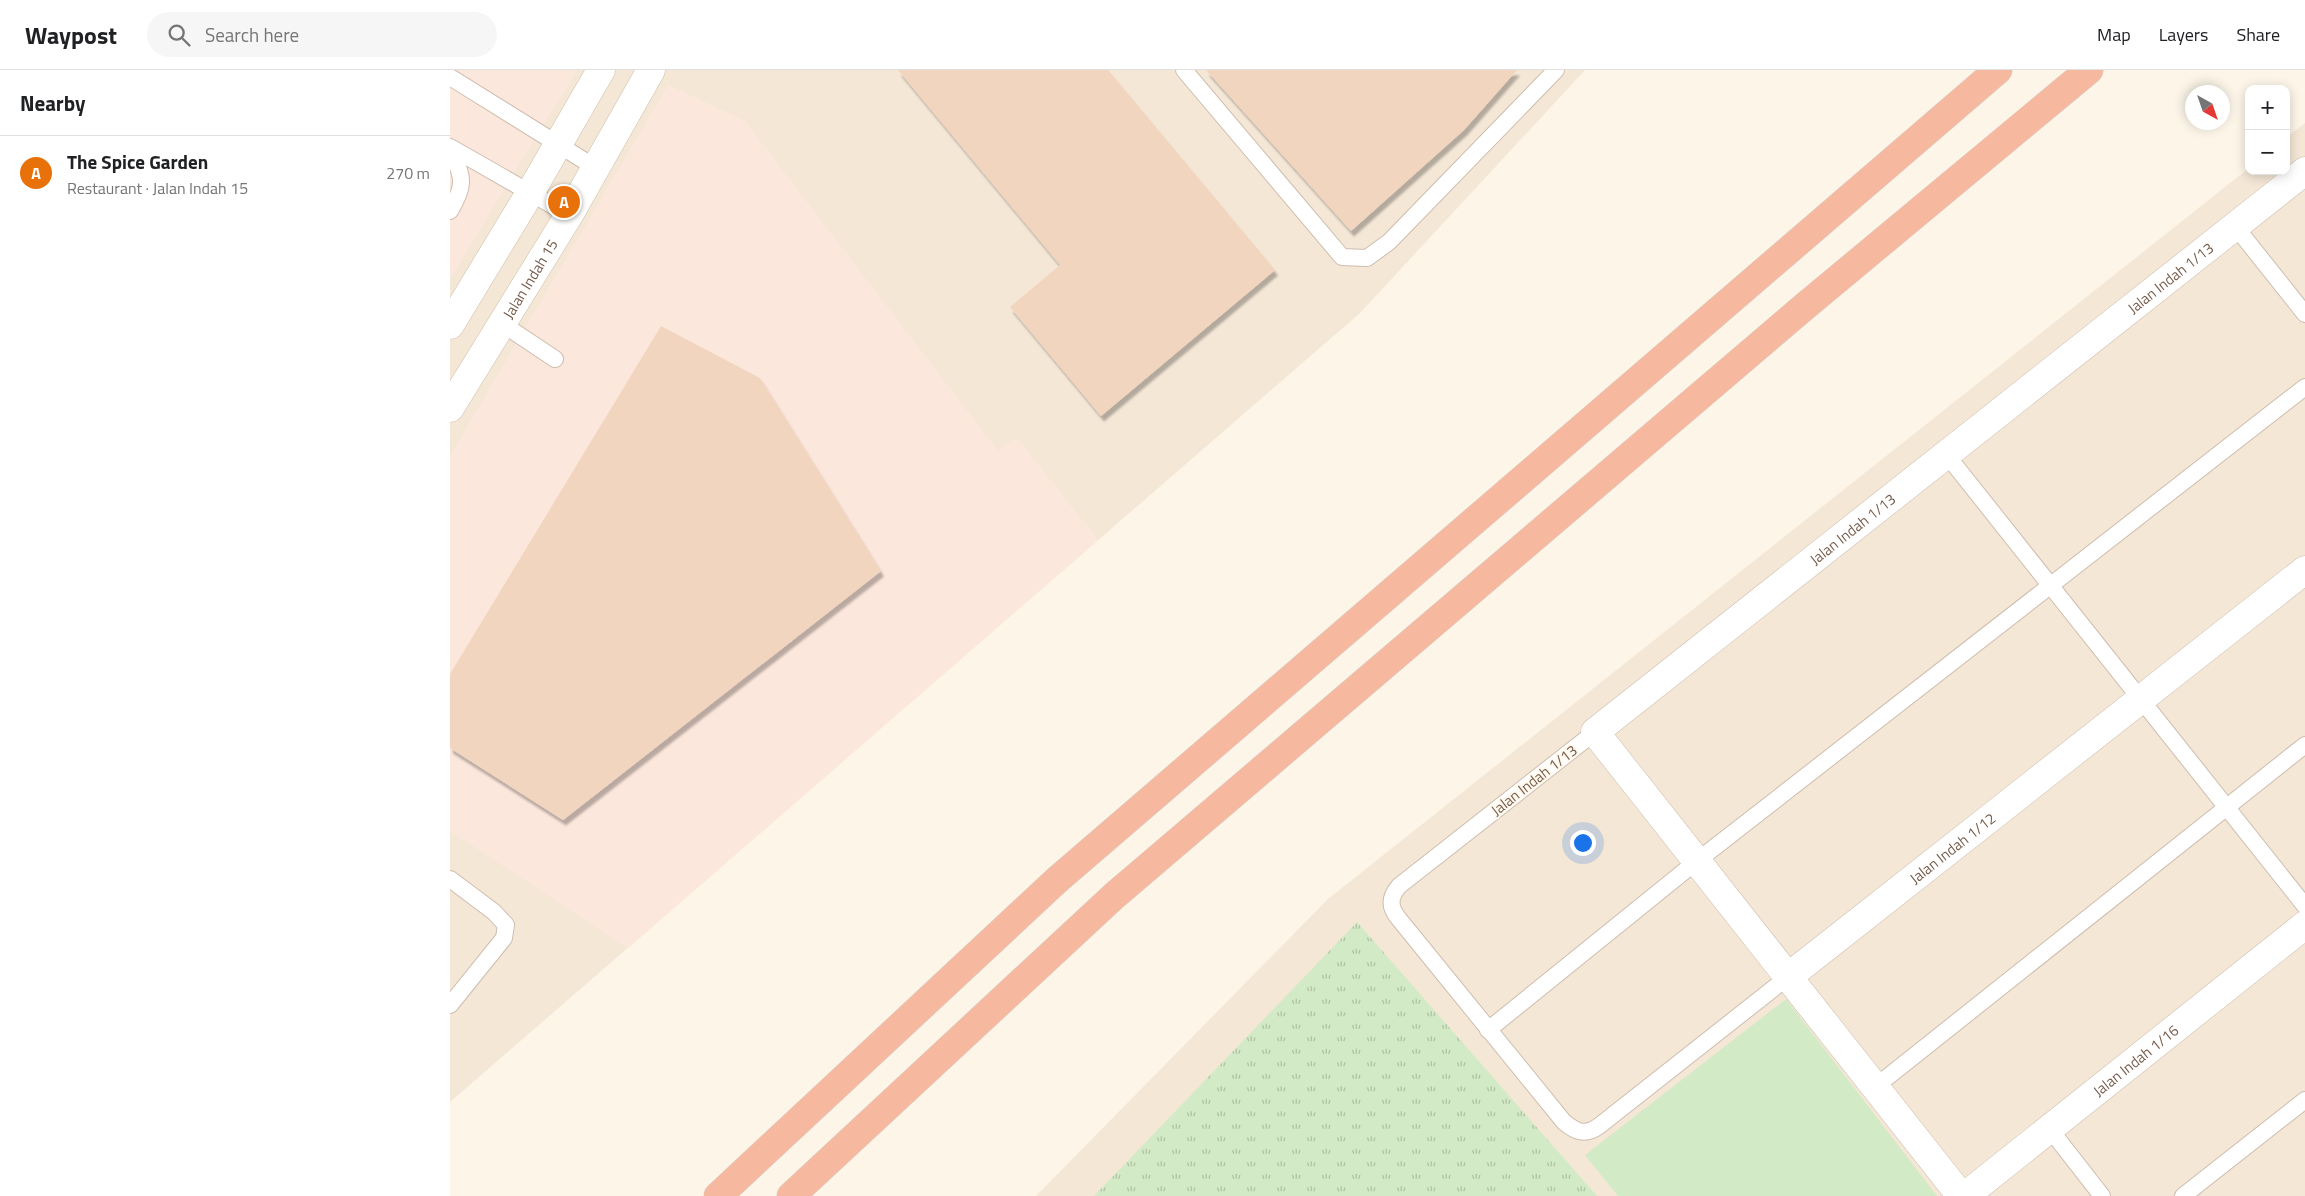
<!DOCTYPE html>
<html lang="en">
<head>
<meta charset="utf-8">
<style>
  :root { --surface:#fff; --page:#f6f6f6; --text:#202124; --muted:#757577; --line:#e0e0e0; --accent:#e5754e }
  body { margin:0; font-family:"Titillium Web",sans-serif; background:var(--page); color:var(--text) }
  .controls { position:absolute; right:15px; top:15px; display:grid; overflow:hidden; border-radius:10px; box-shadow:0 2px 12px #0003 }
  .controls button { width:45px; height:45px; display:grid; place-items:center; padding:0; border:0; border-bottom:1px solid var(--line); background:var(--surface); color:var(--text); font:25px sans-serif }
  .compass { position:absolute; left:1735px; top:15px; width:45px; height:45px; border-radius:50%; background:var(--surface); box-shadow:0 2px 12px #0003; rotate:140deg }
  .you { position:absolute; left:1132px; top:772px; width:18px; height:18px; margin:-12px; border:4px solid #fff; border-radius:50%; background:#1a73e8; box-shadow:0 0 0 8px #1a73e833 }
  .badge { display:grid; place-items:center; width:32px; height:32px; border-radius:50%; background:var(--accent); color:#fff; font-size:16px; font-weight:700 }
  .pin { position:absolute; translate:-50% -50%; border:2px solid #fff; box-shadow:0 1px 5px #0006 }
  .list { margin:0; padding:0; list-style:none }
  h2 { display:flex; justify-content:space-between; align-items:center; height:65px; margin:0; padding:0 20px; font-size:21px }
  h2 small { font-size:16px; font-weight:400; color:var(--muted) }
  .list li { display:grid; grid-template-columns:32px 1fr auto; gap:15px; align-items:center; box-sizing:border-box; height:75px; padding:0 20px; border-top:1px solid var(--line) }
  .list b { display:block; font-size:19px; white-space:nowrap }
  .list p { margin:0; font-size:16px; white-space:nowrap; color:var(--muted) }
  .list em { font-size:16px; font-style:normal; color:var(--muted) }
  .icon { flex:none; width:28px; height:28px; fill:none; stroke:currentColor; stroke-width:2; stroke-linecap:round; stroke-linejoin:round }
  .map { position:relative; flex:none; width:1855px; height:1126px; overflow:hidden }
  header { display:flex; align-items:center; gap:30px; box-sizing:border-box; height:70px; padding:0 25px; background:var(--surface); border-bottom:1px solid var(--line) }
  header strong { font-size:24px }
  nav { display:flex; gap:28px; margin-inline-start:auto; font-size:18px }
  .search { width:350px; height:45px; background:var(--page); display:flex; align-items:center; gap:12px; box-sizing:border-box; padding:0 18px; border-radius:28px; color:var(--muted); font-size:19px }
  main { display:flex }
  aside { flex:1; background:var(--surface) }
  .map>svg:first-child { display:block }
</style>
</head>
<body>
<header>
<strong>Waypost</strong>
<div class="search"><svg class="icon" aria-label="search" viewBox="0 0 24 24"><circle cx="10" cy="10" r="6"/><path d="M15 15l6 6"/></svg>Search here</div>
<nav><a>Map</a><a>Layers</a><a>Share</a></nav>
</header>
<main>
<aside>
<h2>Nearby<small></small></h2>
<ul class="list">
<li><span class="badge" style="background:#e8710a">A</span><div><b>The Spice Garden</b><p>Restaurant · Jalan Indah 15</p></div><em>270 m</em></li>
</ul>
</aside>
<div class="map">
<svg width="1855" height="1126" viewBox="0 0 1855 1126">
  <defs>
    <pattern id="grass-tufts" width="24" height="20" patternUnits="userSpaceOnUse" patternTransform="scale(1.25)"><rect width="24" height="20" fill="#d3eac6"/><path d="M3 7l-1-3M5 7V3M7 7l1-3M15 17l-1-3M17 17v-4M19 17l1-3" fill="none" stroke="#b0c1a3"/></pattern>
    <filter id="shadow"><feDropShadow dx="3" dy="5.5" stdDeviation="1" flood-color="#0004"/></filter>
  </defs>
  <rect width="100%" height="100%" fill="#fcf5e8"/>
  <g fill="#f4e7d6">
    <polygon points="0,0 1135,0 910,243 0,1032"/>
    <polygon points="1855,53 1855,1126 586,1126 878,829 1799,98 1799,101 1836,101 1836,68"/>
  </g>
  <g fill="#fce7dc">
    <polygon points="0,0 127,0 0,209"/>
    <polygon points="218,15 294,50 548,381 567,368 648,470 178,878 0,761 0,386"/>
  </g>
  <polygon fill="url(#grass-tufts)" points="907,852 1147,1126 644,1126"/>
  <polygon fill="#d3eac6" points="1336,929 1487,1126 1168,1126 1135,1085"/>
  <g fill="#f2d5bf" filter="url(#shadow)">
    <polygon points="448,0 658,0 825,200 651,346 560,237 610,195"/>
    <polygon points="756,0 1067,0 1014,60 901,161"/>
    <polygon points="211,256 310,308 431,501 113,750 0,678 0,604"/>
  </g>
  <g fill="none" stroke-linecap="round" stroke-linejoin="round">
    <defs>
      <g id="lane">
        <polyline points="734,0 892,187 917,188 939,172 1106,0"/>
        <polyline points="0,7 146,98"/>
        <polyline points="0,77 119,145"/>
        <path d="M 0,141 C 17,112 12,108 1,78"/>
        <polyline points="1785,156 1855,244"/>
        <polyline points="51,253 105,289"/>
        <polyline points="1496,384 1855,836"/>
        <path d="M 1145,662 L 949,816 C 939,828 939,837 949,849 L 1114,1052 C 1126,1062 1135,1066 1149,1056 L 1338,907"/>
        <polyline points="0,809 44,842 56,855 54,868 0,935"/>
        <polyline points="1038,960 1247,791 1855,317"/>
        <polyline points="1425,1017 1855,675"/>
        <polyline points="1599,1058 1652,1126"/>
        <polyline points="1733,1126 1855,1030"/>
      </g>
      <g id="street">
        <path id="s1" d="M 1338,907 L 1855,500"/>
        <path id="s2" d="M 1511,1126 L 1145,662 L 1855,101"/>
        <path id="s3" d="M 1515,1126 L 1855,855"/>
      </g>
      <g id="secondary">
        <polyline points="0,255 80,123 151,0"/>
        <path id="s4" d="M 0,338 L 119,145 L 201,0"/>
      </g>
      <g id="highway">
        <polyline points="268,1126 607,810 1548,0"/>
        <polyline points="341,1126 664,826 1354,237 1639,0"/>
      </g>
    </defs>
    <use href="#lane" stroke="#cebdae" stroke-width="18"/>
    <use href="#street" stroke="#cebdae" stroke-width="29"/>
    <use href="#secondary" stroke="#d1beab" stroke-width="29"/>
    <use href="#highway" stroke="#d9d1cd" stroke-width="29"/>
    <use href="#lane" stroke="#fff" stroke-width="16"/>
    <use href="#street" stroke="#fff" stroke-width="28"/>
    <use href="#secondary" stroke="#fff" stroke-width="28"/>
    <use href="#highway" stroke="#f6b99f" stroke-width="28"/>
  </g>
  <g text-anchor="middle" dominant-baseline="central" stroke-width="4" stroke-linejoin="round" paint-order="stroke">
    <g font-size="15" fill="#765c4c" stroke="#fff9ee">
      <text stroke="none"><textPath href="#s4" startOffset="152">Jalan Indah 15</textPath></text>
      <text stroke="none"><textPath href="#s2" startOffset="1324">Jalan Indah 1/13</textPath></text>
      <text stroke="none"><textPath href="#s2" startOffset="919">Jalan Indah 1/13</textPath></text>
      <text transform="translate(1084 710) rotate(-38)">Jalan Indah 1/13</text>
      <text stroke="none"><textPath href="#s1" startOffset="209">Jalan Indah 1/12</textPath></text>
      <text stroke="none"><textPath href="#s3" startOffset="218">Jalan Indah 1/16</textPath></text>
    </g>
  </g>
</svg>
<div class="controls">
<button>+</button>
<button>−</button>
</div>
<svg class="compass" viewBox="-18 -18 36 36"><path d="M0-13l5 13h-10z" fill="#e53935"/><path d="M0 13l5-13h-10z" fill="#757577"/></svg>
<div class="you"></div>
<div class="pin badge" style="left:114px;top:132px;background:#e8710a">A</div>
</div>
</main>
</body>
</html>
